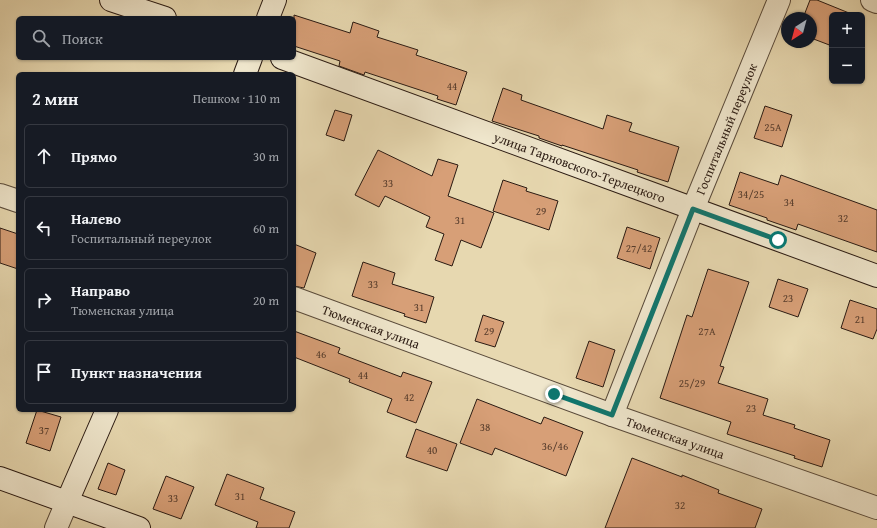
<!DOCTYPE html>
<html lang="ru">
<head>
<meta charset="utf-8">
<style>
  :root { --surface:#171b24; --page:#20242c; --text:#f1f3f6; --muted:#9ea1a6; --line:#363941 }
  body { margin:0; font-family:"Gentium Book Plus",serif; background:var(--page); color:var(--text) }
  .controls { position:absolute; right:12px; top:12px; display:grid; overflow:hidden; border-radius:6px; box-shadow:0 1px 3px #0004 }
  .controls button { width:36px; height:36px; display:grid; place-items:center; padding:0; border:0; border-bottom:1px solid var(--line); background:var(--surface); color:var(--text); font:20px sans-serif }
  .compass { position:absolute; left:781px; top:12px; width:36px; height:36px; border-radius:50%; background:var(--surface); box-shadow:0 1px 3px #0004; rotate:216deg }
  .stop { position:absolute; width:12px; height:12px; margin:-9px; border:3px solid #0f766e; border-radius:50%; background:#fff }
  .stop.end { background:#0f766e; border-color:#fff; box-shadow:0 1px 4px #0008 }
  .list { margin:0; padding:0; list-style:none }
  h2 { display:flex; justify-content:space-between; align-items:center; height:52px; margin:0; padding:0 16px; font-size:17px }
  h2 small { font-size:13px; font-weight:400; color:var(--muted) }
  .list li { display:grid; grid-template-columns:26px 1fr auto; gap:12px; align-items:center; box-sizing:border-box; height:64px; margin:0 8px 8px; padding:0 8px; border:1px solid var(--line); border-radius:6px }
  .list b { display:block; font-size:15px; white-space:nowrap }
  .list p { margin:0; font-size:13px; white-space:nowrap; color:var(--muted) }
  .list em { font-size:13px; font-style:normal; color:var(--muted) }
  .icon { flex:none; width:22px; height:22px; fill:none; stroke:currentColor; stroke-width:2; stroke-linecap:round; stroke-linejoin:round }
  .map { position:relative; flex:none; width:877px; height:528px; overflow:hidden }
  .search { position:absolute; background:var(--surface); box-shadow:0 1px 3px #0004; left:16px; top:16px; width:280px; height:44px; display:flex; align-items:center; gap:10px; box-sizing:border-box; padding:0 14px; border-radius:6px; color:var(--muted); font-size:15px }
  .panel { position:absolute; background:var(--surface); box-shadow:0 1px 3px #0004; left:16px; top:72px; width:280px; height:340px; border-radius:6px }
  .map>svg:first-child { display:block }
</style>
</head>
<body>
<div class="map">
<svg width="877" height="528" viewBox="0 0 877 528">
  <rect width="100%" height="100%" fill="#e7d8b0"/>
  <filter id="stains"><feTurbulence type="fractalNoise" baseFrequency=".005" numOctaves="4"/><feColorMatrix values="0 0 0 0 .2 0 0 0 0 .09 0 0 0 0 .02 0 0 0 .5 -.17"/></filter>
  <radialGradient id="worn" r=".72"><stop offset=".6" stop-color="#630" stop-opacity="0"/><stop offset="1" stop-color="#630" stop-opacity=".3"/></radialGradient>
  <g fill="#d79f77" stroke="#2a1a12">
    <polygon points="810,0 817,0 854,15 832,15 832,46 811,38 811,18 803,18"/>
    <polygon points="294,15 350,33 353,22 379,31 377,37 418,50 416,55 467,72 456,105 437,99 438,96 365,72 364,75 339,66 340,61 294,46"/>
    <polygon points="503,88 522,95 521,100 603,129 607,115 632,123 629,131 679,147 668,182 637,172 638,170 562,145 562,146 539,138 539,136 492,121"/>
    <polygon points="765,106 792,115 782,147 754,138"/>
    <polygon points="335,110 352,115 344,141 326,135"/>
    <polygon points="378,150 432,176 438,159 458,165 448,196 494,213 481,248 461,240 452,266 435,260 444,234 426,227 430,217 385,196 379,207 355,195"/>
    <polygon points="740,172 778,185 781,175 877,210 877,252 798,224 796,230 767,220 767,218 729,205"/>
    <polygon points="503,180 527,188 526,191 558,201 549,230 493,211"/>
    <polygon points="627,227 660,238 650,269 617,258"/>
    <polygon points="0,228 18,234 18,269 0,263"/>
    <polygon points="294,244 316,253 304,288 294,286"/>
    <polygon points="363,262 395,273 392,284 434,297 426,323 404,316 405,314 352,296"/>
    <polygon points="708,269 749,282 720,366 724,367 718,383 768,399 763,415 795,425 794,428 830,440 822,467 794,458 795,456 727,434 731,422 660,398 687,315 692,317"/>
    <polygon points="778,279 808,289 798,317 769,307"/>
    <polygon points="850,300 877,309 877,329 873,339 841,328"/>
    <polygon points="483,315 504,322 495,347 475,341"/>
    <polygon points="294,331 340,348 338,353 401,377 403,372 432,382 416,423 387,412 392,399 349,382 350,379 294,357"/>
    <polygon points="589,341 615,350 603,387 576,378"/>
    <polygon points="477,399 541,424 544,417 583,432 566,476 495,448 492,455 460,443"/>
    <polygon points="37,410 61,417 50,451 26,443"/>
    <polygon points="416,429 457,444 447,471 406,457"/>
    <polygon points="632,458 682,477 682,475 719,490 718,493 762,509 755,528 605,528"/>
    <polygon points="108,463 125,470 116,495 98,489"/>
    <polygon points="227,474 264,488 260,499 295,512 289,528 256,528 258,522 215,505"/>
    <polygon points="166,476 194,487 181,519 153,509"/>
  </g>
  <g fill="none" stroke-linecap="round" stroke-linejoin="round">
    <defs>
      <g id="street">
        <polyline points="872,0 877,2"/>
        <polyline points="0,195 18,201"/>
        <path id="s1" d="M 294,298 L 612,415 L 877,508"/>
        <path id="s2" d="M 612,415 L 693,209 L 779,0"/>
        <polyline points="56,528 67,502"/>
      </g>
      <g id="secondary">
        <polyline points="111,0 165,18"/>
        <polyline points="268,18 275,0"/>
        <path id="s3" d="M 282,58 L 877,276"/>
        <polyline points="245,74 251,58"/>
        <polyline points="0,478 139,528"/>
        <polyline points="67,502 107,410"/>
      </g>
    </defs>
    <use href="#street" stroke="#594a3a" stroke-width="24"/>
    <use href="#secondary" stroke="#2a1a12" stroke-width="24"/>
    <use href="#street" stroke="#efe6cc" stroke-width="22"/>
    <use href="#secondary" stroke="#efe6cc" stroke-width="22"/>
  </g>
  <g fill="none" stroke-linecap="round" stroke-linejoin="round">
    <polyline stroke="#0f766e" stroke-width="5" points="554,394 612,415 693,209 778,240"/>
  </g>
  <g text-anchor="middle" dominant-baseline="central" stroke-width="3" stroke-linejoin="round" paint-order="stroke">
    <g font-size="11" fill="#553b2b">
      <text x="452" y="86">44</text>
      <text x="773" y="127">25А</text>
      <text x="388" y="183">33</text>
      <text x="751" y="194">34/25</text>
      <text x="789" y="202">34</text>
      <text x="541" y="211">29</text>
      <text x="843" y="218">32</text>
      <text x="460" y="220">31</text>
      <text x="639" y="248">27/42</text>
      <text x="373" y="284">33</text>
      <text x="788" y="298">23</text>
      <text x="419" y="307">31</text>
      <text x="860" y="319">21</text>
      <text x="489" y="331">29</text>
      <text x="707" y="331">27А</text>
      <text x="321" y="354">46</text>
      <text x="363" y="375">44</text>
      <text x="692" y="383">25/29</text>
      <text x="409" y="397">42</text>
      <text x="751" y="408">23</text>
      <text x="485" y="427">38</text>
      <text x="44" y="430">37</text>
      <text x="555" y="446">36/46</text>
      <text x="432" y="450">40</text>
      <text x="240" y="496">31</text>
      <text x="173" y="498">33</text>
      <text x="680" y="505">32</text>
    </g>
    <g font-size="13" fill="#2a1a12" stroke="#efe6cc">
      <text stroke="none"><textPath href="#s2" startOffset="308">Госпитальный переулок</textPath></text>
      <text stroke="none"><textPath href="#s3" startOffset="317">улица Тарновского-Терлецкого</textPath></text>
      <text stroke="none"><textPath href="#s1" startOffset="82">Тюменская улица</textPath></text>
      <text stroke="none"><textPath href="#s1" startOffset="406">Тюменская улица</textPath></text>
    </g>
  </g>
  <rect width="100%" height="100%" filter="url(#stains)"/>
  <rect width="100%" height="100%" fill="url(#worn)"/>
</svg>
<div class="controls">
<button>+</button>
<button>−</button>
</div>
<svg class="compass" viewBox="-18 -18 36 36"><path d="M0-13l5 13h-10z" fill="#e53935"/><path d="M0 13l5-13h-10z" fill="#9ea1a6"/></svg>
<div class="stop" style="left:778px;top:240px"></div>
<div class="stop end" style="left:554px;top:394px"></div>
<div class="search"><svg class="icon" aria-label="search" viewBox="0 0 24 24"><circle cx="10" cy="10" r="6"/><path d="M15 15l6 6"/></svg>Поиск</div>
<section class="panel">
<h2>2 мин<small>Пешком · 110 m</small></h2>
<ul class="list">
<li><svg class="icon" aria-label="ahead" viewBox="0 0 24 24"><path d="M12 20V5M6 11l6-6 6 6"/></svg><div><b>Прямо</b></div><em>30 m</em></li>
<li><svg class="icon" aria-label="left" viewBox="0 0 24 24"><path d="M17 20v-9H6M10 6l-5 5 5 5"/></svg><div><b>Налево</b><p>Госпитальный переулок</p></div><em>60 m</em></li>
<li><svg class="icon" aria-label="right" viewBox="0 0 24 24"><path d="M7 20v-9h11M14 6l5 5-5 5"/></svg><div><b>Направо</b><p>Тюменская улица</p></div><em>20 m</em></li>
<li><svg class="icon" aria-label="arrive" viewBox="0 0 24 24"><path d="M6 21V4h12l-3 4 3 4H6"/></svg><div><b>Пункт назначения</b></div></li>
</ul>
</section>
</div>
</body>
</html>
